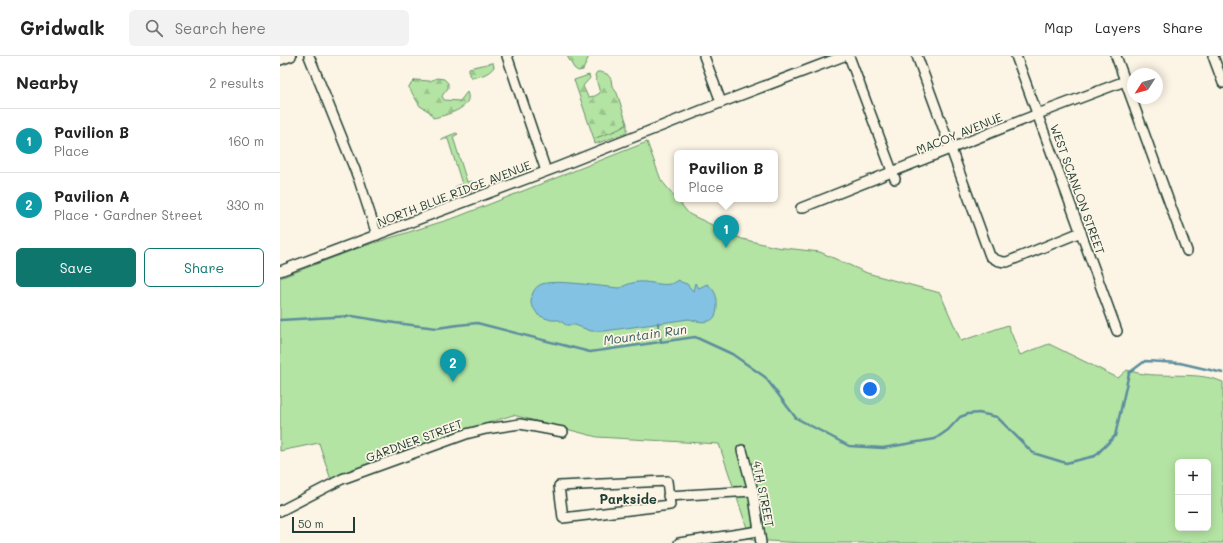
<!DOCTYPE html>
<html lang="en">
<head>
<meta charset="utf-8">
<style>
  :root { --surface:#fff; --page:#f2f2f2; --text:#222; --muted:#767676; --line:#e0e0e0; --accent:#0f766e }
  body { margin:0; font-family:Mali,sans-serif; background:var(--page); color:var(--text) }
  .controls { position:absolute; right:12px; bottom:12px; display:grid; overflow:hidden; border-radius:6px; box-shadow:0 2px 10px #0003 }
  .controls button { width:36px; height:36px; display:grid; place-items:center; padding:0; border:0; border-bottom:1px solid var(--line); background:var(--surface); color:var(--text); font:20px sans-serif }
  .compass { position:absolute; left:847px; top:12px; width:36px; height:36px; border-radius:50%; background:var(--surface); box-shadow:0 2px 10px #0003; rotate:234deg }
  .scale { position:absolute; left:12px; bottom:10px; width:63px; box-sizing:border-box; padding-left:4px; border:2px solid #1f3d34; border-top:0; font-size:11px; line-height:14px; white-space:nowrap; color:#1f3d34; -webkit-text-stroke:3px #fcf5e5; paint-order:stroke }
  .you { position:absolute; left:590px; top:333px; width:14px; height:14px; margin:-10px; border:3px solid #fff; border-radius:50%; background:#1a73e8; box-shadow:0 0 0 6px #1a73e833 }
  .badge { display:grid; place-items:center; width:26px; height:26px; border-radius:50%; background:var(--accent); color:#fff; font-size:13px; font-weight:700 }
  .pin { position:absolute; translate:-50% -33px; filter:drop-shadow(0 1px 2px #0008) }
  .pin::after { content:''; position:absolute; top:21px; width:14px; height:12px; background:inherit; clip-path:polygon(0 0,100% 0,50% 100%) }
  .popup { position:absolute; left:394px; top:94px; width:104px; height:52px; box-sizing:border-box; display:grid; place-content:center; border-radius:6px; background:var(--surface); filter:drop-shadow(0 1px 3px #0005); font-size:13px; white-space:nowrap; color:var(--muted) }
  .popup b { font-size:15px; color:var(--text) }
  .popup::after { content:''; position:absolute; left:50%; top:100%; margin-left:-8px; border:8px solid transparent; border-top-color:var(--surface) }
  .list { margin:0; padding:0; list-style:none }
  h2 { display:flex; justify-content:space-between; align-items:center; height:52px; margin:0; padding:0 16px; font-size:17px }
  h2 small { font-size:13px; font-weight:400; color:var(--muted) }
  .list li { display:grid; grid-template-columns:26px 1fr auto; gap:12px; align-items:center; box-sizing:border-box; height:64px; padding:0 16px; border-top:1px solid var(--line) }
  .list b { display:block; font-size:15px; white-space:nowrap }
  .list p { margin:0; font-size:13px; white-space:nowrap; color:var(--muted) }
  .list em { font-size:13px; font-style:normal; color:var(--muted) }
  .actions { display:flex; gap:8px; padding:12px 16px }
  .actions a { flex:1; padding:9px 0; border:1px solid var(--accent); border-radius:6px; text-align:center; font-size:14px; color:var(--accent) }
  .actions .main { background:var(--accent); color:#fff }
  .icon { flex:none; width:22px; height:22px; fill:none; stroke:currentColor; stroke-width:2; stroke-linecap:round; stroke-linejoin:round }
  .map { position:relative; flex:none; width:943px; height:487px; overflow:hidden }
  header { display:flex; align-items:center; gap:24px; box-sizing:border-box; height:56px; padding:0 20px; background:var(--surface); border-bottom:1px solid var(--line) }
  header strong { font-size:19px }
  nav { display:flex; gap:22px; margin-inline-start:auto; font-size:14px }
  .search { width:280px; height:36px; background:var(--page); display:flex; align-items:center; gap:10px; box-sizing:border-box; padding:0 14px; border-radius:6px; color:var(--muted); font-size:15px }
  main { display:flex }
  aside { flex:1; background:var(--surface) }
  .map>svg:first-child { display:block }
</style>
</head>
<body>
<header>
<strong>Gridwalk</strong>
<div class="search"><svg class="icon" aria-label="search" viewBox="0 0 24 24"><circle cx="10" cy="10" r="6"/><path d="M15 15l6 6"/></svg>Search here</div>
<nav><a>Map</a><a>Layers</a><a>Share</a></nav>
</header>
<main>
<aside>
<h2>Nearby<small>2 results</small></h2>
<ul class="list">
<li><span class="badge" style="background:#0f9aa8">1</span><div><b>Pavilion B</b><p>Place</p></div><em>160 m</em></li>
<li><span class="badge" style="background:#0f9aa8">2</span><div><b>Pavilion A</b><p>Place · Gardner Street</p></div><em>330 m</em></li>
</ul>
<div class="actions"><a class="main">Save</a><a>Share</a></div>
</aside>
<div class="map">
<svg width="943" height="487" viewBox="0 0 943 487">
  <defs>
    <pattern id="forest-firs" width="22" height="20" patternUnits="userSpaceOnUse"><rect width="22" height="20" fill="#b4e4a3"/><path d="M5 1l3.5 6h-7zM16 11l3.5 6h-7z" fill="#9ac48d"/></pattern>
  </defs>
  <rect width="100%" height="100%" fill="#fcf5e5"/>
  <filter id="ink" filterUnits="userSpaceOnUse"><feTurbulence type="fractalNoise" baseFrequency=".025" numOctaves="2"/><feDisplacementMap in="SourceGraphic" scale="8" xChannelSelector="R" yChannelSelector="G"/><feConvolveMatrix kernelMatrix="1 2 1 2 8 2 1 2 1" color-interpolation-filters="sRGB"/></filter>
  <g filter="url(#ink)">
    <g fill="#b4e4a3" stroke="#6a906c" fill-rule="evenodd">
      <path d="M 347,68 L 347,75 L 346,77 L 315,88 L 314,83 C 324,78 336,75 347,68 Z"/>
      <polygon points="176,77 178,78 173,81 187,126 192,125 194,131 191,135 180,139 177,136 175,131 182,128 168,83 161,83"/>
      <path d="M 367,86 L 381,124 L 409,158 L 462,183 L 496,191 L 540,196 L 587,217 L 660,237 L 681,285 L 728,269 L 740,299 L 769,288 L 838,322 L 847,314 C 878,325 912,313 943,326 L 943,487 L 523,487 L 471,484 L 439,388 L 317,381 L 233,359 L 109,399 L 51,424 L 39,387 L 0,395 L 0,222 L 78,192 L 177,161 ZM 898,406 L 928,406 L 928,472 L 898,472 Z"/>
    </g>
    <g fill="url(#forest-firs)" stroke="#6a906c">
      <polygon points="287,0 309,0 303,14 298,15 294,12"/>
      <path d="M 211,7 L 213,7 L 214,11 C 209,18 200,21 191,21 L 189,19 L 189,12 Z"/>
      <path d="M 320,16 L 327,18 L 331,23 L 332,30 L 337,37 L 347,68 C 337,76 324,78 314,83 L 294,24 L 309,19 L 310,22 L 303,30 L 308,41 L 315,40 L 320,37 L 315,19 L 317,16 Z"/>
      <path d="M 157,22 L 164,23 L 168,27 L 168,32 L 162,40 L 164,44 L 180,45 L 187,36 C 195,52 164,60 153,62 L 150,56 L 140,50 L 129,32 L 129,30 L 135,24 L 150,25 Z"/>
    </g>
    <path fill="#83c2e3" stroke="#5b8d9d" d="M 399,224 L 401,226 L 407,228 L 413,235 L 415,227 L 419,232 L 427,228 C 434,233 437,239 437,247 C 438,268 426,268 409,263 L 325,275 L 311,275 L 295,269 L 286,269 L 279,264 L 271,264 L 265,262 L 258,259 L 251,248 C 251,240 253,231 262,228 C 277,223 322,231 340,232 C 347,228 356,225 365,226 C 378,227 388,232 399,224 Z"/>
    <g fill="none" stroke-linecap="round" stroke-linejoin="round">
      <g stroke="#5b8d9d" stroke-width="2.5">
        <polyline points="0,264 72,260 115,267 157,272 178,269 197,267 310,296 415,281 452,298 485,321 516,362 569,390 603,392 655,383 668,374 680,361 688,358 699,357 717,361 753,397 786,407 815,400 835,380 849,317 865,305 900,307 943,317"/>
        <polyline points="378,267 381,286"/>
      </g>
      <defs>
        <g id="minor">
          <polyline points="29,0 79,124 97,179"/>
          <polyline points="227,0 266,115"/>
          <polyline points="424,0 441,46"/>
          <polyline points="569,0 615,123"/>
          <path d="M 637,0 L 710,200 C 716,204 719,206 727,206 L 801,176"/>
          <polyline points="736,0 837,275"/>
          <polyline points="836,0 907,195"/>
          <polyline points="933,0 943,27"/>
          <polyline points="0,4 11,0"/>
          <polyline points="521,152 763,56 845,25"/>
          <polyline points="0,215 278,111 440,47 564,0"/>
          <polyline points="462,394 473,435 481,487"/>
          <polygon points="387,425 390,449 283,462 279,430"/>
          <polyline points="388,440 473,435"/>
          <polyline points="0,455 62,423 186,378 206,373 240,368 283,376"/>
          <polyline points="399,487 479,475"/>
        </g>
      </defs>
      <use href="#minor" stroke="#1f3d34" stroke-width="12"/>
      <use href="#minor" stroke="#fcf5e5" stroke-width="9"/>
    </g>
  </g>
  <g text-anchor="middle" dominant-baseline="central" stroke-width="3.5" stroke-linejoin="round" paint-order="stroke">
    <g font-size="12" fill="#1f3d34" stroke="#fcf5e5">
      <text transform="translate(679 77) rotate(-22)">MACOY AVENUE</text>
      <text transform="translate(798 133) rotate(70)">WEST SCANLON STREET</text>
      <text transform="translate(174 137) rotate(-21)">NORTH BLUE RIDGE AVENUE</text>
      <text transform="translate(134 384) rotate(-20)">GARDNER STREET</text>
      <text transform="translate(484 438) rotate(79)">4TH STREET</text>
    </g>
    <g font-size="13" font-style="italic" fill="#385e60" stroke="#fcf5e5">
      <text transform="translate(365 278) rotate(-8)">Mountain Run</text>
    </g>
    <g font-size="13" font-weight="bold" fill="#1f3d34" stroke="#fcf5e5">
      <text x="348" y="442">Parkside</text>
    </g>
  </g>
</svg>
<div class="controls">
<button>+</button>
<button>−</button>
</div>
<svg class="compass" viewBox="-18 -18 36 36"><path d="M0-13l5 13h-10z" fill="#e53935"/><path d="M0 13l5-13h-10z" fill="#767676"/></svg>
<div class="scale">50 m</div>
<div class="you"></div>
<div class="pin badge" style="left:446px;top:192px;background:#0f9aa8">1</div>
<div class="popup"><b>Pavilion B</b>Place</div>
<div class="pin badge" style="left:173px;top:326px;background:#0f9aa8">2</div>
</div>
</main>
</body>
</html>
